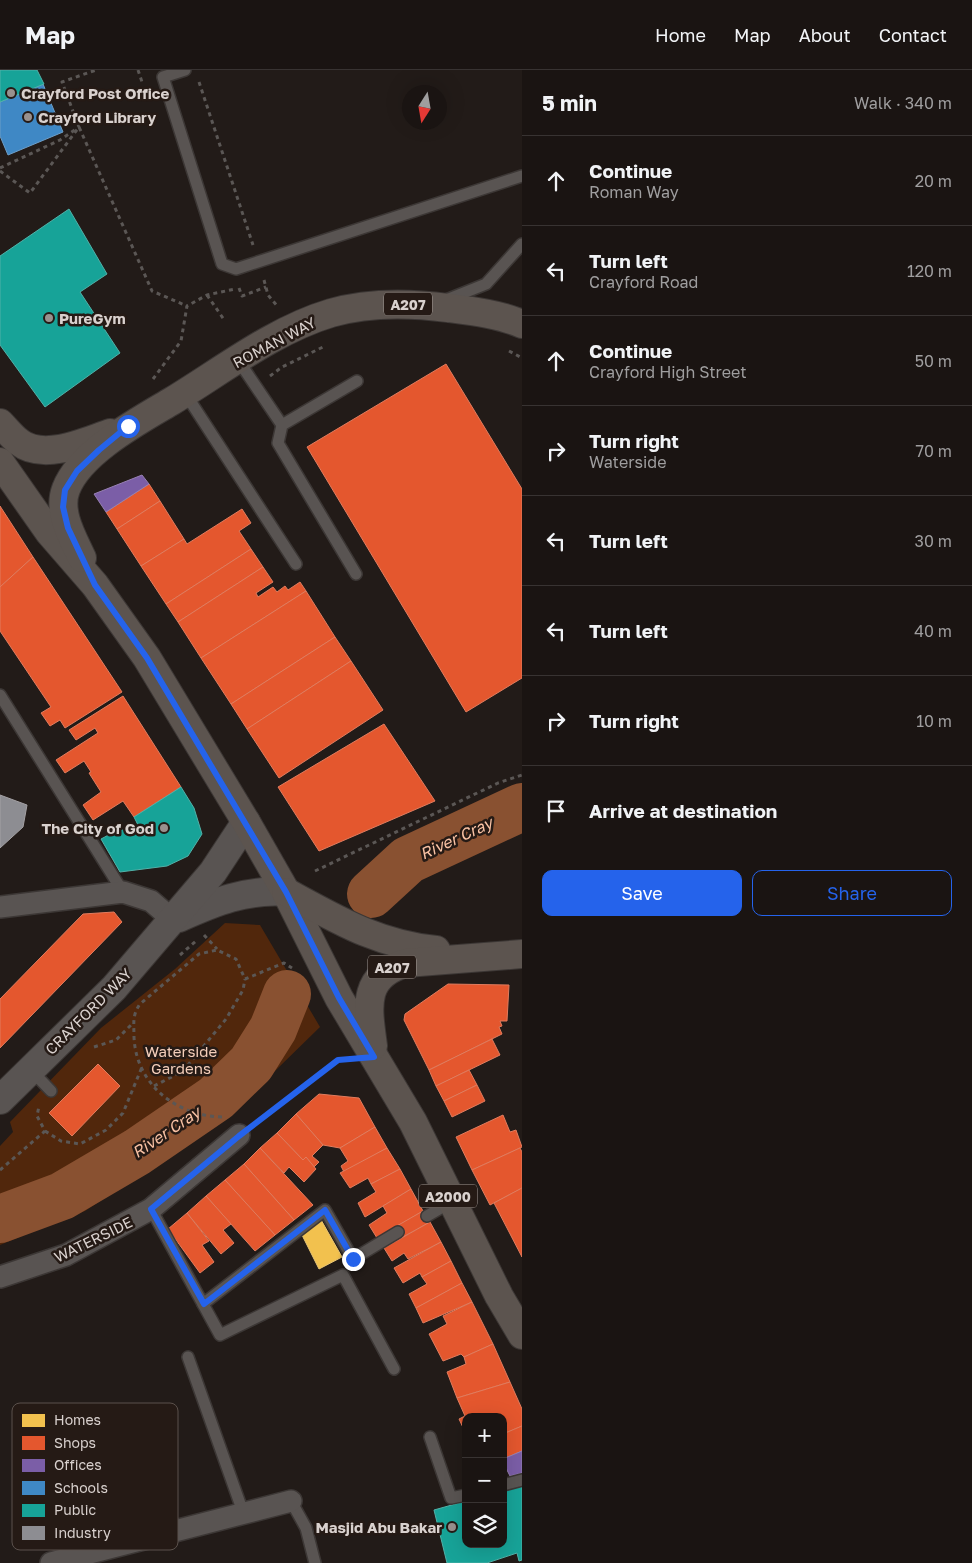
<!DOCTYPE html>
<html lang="en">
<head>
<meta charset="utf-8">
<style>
  :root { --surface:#1a1412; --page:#272120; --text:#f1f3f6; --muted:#9f9e9f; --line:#383332; --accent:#2563eb }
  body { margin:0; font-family:"Golos Text",sans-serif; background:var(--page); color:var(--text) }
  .controls { position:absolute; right:15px; bottom:15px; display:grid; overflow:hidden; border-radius:10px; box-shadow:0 5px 20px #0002 }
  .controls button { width:45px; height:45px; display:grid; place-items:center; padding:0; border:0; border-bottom:1px solid var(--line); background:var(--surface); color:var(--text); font:25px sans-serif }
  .compass { position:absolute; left:402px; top:15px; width:45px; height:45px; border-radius:50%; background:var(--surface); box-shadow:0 5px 20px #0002; rotate:191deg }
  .stop { position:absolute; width:15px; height:15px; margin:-11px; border:4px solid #2563eb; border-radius:50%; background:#fff }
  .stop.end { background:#2563eb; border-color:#fff; box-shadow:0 1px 5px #0008 }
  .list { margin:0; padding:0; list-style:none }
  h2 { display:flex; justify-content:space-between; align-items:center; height:65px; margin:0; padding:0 20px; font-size:21px }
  h2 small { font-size:16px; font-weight:400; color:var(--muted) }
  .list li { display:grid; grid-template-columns:32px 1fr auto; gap:15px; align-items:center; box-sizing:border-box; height:90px; padding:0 20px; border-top:1px solid var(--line) }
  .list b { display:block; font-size:19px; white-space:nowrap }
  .list p { margin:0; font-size:16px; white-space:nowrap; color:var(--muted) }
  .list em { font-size:16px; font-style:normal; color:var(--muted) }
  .actions { display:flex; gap:10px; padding:15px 20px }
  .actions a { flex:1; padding:11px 0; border:1px solid var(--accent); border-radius:10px; text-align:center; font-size:18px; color:var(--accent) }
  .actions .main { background:var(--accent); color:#fff }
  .icon { flex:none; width:28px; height:28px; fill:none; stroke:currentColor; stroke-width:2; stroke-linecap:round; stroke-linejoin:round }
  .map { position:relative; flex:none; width:522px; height:1493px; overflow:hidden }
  header { display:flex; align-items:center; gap:30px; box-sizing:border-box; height:70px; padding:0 25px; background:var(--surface); border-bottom:1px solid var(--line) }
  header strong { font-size:24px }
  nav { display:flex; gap:28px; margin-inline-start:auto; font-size:18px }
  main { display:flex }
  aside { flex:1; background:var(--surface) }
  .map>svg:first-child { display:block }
</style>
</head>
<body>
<header>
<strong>Map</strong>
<nav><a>Home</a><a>Map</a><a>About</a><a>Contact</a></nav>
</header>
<main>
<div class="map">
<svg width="522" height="1493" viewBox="0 0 522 1493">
  <rect width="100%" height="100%" fill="#221b18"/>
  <polygon fill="#51270c" points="225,853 260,855 320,957 228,1047 85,1141 62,1150 60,1147 45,1152 46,1156 0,1175 0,1076 13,1062 10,1052 101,958 175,899"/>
  <polygon fill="#f2c14e" stroke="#eac674" points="320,1148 342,1187 319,1199 301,1163"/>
  <g fill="#e4572e" stroke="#e17c5e">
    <polygon points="446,294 522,419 522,608 466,642 307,377"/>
    <polygon points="149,414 160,431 117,459 106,442"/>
    <polygon points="160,431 184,469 141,496 117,459"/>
    <polygon points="0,436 33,487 0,517"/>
    <polygon points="242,439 251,453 239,461 251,479 166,534 141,496 184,469 187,474"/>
    <polygon points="251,479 263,497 178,552 166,534"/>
    <polygon points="33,487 122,622 65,658 60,650 50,656 41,643 51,637 0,561 0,517"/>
    <polygon points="263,497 273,512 256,523 258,527 273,517 277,522 285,516 288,520 300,512 306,521 201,588 178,552"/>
    <polygon points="306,521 335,567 231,634 201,588"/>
    <polygon points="335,567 351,591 247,659 231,634"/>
    <polygon points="351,591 383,640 279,708 247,659"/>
    <polygon points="123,626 181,717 134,747 123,731 93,750 83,735 101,722 89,703 91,702 84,691 65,703 56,690 98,663 95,658 76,670 69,660"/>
    <polygon points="384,654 435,731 319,781 278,717"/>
    <polygon points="114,842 122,852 0,978 0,929 83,844"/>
    <polygon points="448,914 509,915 507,951 500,951 502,956 499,957 502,964 429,1000 404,950 405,944"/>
    <polygon points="492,969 500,985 436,1016 429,1000"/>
    <polygon points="98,994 120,1016 72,1066 49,1043"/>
    <polygon points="469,1000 477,1015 444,1031 436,1016"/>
    <polygon points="477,1015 485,1031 452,1047 444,1031"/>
    <polygon points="319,1024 359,1028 375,1057 340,1078 323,1075 296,1044"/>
    <polygon points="296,1044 323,1075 312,1086 319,1092 314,1097 306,1087 303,1090 277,1063"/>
    <polygon points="503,1045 510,1062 516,1060 522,1077 472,1100 456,1067"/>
    <polygon points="375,1057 387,1078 344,1102 341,1096 348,1091 340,1078"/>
    <polygon points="277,1063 303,1090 306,1087 316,1099 304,1112 289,1097 284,1103 260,1078"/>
    <polygon points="260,1078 313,1135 294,1150 244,1094"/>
    <polygon points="387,1078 400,1099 371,1114 368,1108 350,1118 340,1103"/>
    <polygon points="520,1078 522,1082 522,1118 490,1135 472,1100"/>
    <polygon points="244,1094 294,1150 275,1165 225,1110"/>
    <polygon points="400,1099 411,1119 365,1147 358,1133 376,1122 371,1114"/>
    <polygon points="225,1110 275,1165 255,1181 206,1126"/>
    <polygon points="522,1118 522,1187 494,1133"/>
    <polygon points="411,1119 423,1141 377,1168 369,1155 387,1143 383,1136"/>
    <polygon points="206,1126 231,1154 223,1160 234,1173 221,1184 187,1143"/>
    <polygon points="423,1141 430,1152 401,1168 395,1157"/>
    <polygon points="187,1143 209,1171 202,1175 214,1192 200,1203 168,1159"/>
    <polygon points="430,1152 441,1172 408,1189 404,1183 392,1191 384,1178"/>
    <polygon points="441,1172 451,1191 422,1207 420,1203 403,1213 394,1198"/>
    <polygon points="451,1191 462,1213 416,1238 409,1224 427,1214 422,1207"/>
    <polygon points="462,1213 472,1232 423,1253 416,1238"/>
    <polygon points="472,1232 493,1274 464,1287 461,1284 443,1291 429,1264 447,1254 443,1246"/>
    <polygon points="493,1274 510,1312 457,1328 447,1302 466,1294 464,1287"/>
    <polygon points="510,1312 522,1339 522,1356 503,1364 503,1347 466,1347 466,1364 459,1349 465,1346 457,1328"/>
    <polygon points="522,1356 522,1381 503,1389 503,1364"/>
  </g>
  <g fill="#7b5ea7" stroke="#9780b3">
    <polygon points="142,405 149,414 106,442 94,424"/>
    <polygon points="522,1381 522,1403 510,1406 506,1398 503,1400 503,1389"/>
  </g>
  <polygon fill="#3f88c5" stroke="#6d9ec8" points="43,14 63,62 8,85 0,66 0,32"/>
  <g fill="#17a398" stroke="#51b1a8">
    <polygon points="0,0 37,0 44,14 0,32"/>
    <polygon points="69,139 107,204 80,222 120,283 45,337 0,275 0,186"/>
    <polygon points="181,717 194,738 202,764 188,786 167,796 120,802 101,769 118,760 139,757 134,747"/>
    <polygon points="522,1415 522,1490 519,1491 517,1483 487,1493 447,1493 434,1440 466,1431 466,1474 503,1474 503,1421"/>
  </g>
  <polygon fill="#8d8d92" stroke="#a4a1a4" points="0,725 27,735 23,757 0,778"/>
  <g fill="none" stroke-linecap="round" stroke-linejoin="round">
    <g stroke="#895131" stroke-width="48">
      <polyline points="371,824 408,790 522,737"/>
      <polyline points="0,1149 62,1126 137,1082 216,1028 251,994 273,959 287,924"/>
    </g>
    <defs>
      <g id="service">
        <polyline points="185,0 163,7 222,194 236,199 522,106"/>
        <polyline points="446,230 486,214 522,174"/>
        <polyline points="238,290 282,355"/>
        <polyline points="185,323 296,494"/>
        <polyline points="356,504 278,373 282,355 357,311"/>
        <polyline points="0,625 123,822"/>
        <polyline points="31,1000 51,1021"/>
        <polyline points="151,1139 203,1234 325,1140 353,1189 398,1162"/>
        <polyline points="427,1146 451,1132"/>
        <polyline points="203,1234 220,1265 343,1205 394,1299"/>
        <polyline points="188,1287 243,1442"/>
        <polyline points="430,1367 451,1428 466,1425"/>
        <polyline points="503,1415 522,1410"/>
        <polyline points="291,1431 306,1458 315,1493"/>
      </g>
      <g id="minor">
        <polyline points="0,837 123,822 151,831 173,850"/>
        <polyline points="0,1207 66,1185 151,1139 239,1065"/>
        <polyline points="51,1493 291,1431"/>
      </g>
      <g id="secondary">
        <path d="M 179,848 C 215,832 246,819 286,822"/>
        <polyline points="0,1030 114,918 213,802 246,752"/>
      </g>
      <g id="primary">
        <path d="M 0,353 C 6,359 12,367 19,372 C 43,391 86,372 110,363"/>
        <polyline points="0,392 49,462 95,515 147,588 246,752 286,822 339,928 413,1052 499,1226 522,1265"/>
        <path d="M 82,488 C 73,468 57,442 66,419 C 80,382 140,350 172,331 C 223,300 274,260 331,243 C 369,232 410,233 448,238 C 472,241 499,244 522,254"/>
        <path d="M 286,822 C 338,850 377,874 436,880"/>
        <path d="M 373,976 C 368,938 361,906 406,893 L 522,884"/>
      </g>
    </defs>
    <use href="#service" stroke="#3c3735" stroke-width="14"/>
    <use href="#minor" stroke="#3c3735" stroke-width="24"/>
    <use href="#secondary" stroke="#3c3735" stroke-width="30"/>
    <use href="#primary" stroke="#3c3735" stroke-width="30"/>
    <g stroke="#5b5755" stroke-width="3" stroke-dasharray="4 4" stroke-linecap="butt">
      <polyline points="138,0 143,15"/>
      <polyline points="199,12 253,175"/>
      <polyline points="0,98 60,70 79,57 62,12 96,0"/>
      <polyline points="0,101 30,123 79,57 152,221 187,236"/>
      <polyline points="264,210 268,225 278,237"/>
      <polyline points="239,218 242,226 266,217"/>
      <polyline points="207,225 225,251"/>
      <polyline points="509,281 522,288"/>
      <polyline points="270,306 282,297 325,276"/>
      <polyline points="153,309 181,271 187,236 207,225 235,219"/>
      <polyline points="315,801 498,713 522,705"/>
      <polyline points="204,865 217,879"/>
      <polyline points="180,885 196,871"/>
      <polyline points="94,977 116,970 134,952"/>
      <polyline points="154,1016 183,1001 226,949 243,920 245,909"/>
      <path d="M 222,1047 C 177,1046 136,1015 134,967 C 134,954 132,945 140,934 L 199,884 L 217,880 L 236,889 L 245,909 L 284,893 L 292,898"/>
      <polyline points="257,1051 338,990 345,990"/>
      <polyline points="45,1061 61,1071 80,1074 106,1060 123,1043 142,997"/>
      <polyline points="0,1100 45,1061 37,1046 39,1036"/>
    </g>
    <use href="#service" stroke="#595452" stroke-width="11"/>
    <use href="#minor" stroke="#595452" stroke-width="21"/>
    <use href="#secondary" stroke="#595452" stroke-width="28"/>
    <use href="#primary" stroke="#5c544f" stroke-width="28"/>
  </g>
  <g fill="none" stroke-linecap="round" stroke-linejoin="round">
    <polyline stroke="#2563eb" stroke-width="6" points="128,356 99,380 77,401 65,420 63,437 68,458 95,515 147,588 286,822 339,928 374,987 338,990 239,1066 151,1139 204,1234 325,1140 353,1189"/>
  </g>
  <g fill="#99918e" stroke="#251a15" stroke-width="2">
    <circle cx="11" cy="23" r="5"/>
    <circle cx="28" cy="47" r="5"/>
    <circle cx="49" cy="248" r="5"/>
    <circle cx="164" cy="758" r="5"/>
    <circle cx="452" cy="1457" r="5"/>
  </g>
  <g text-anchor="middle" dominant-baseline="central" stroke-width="5" stroke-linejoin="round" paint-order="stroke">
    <g fill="#251a15" stroke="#a39a96" stroke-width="1">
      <rect x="384" y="222.5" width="48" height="23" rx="4"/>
      <rect x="368" y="885.5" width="48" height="23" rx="4"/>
      <rect x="419" y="1114.5" width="58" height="23" rx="4"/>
    </g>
    <g font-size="14" font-weight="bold" fill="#d9d1ce">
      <text x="408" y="234">A207</text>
      <text x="392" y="897">A207</text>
      <text x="448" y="1126">A2000</text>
    </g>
    <g font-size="15" font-weight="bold" fill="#d9d1ce" stroke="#251a15" text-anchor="start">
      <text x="21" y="23">Crayford Post Office</text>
      <text x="38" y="47">Crayford Library</text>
      <text x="59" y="248">PureGym</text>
      <text x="154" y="758" text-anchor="end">The City of God</text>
      <text x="442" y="1457" text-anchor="end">Masjid Abu Bakar</text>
    </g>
    <g font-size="15" fill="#d9d1ce" stroke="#251a15">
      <text transform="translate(274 272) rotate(-28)">ROMAN WAY</text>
      <text transform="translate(88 941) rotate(-45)">CRAYFORD WAY</text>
      <text transform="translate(93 1169) rotate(-26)">WATERSIDE</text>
    </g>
    <g font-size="15" fill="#f4ceba" stroke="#251a15">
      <text x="181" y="981">Waterside<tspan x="181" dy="17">Gardens</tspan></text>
    </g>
    <g font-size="16" font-style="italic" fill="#f9c2a4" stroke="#251a15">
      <text transform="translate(456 768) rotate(-25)">River Cray</text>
      <text transform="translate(166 1062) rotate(-34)">River Cray</text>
    </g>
  </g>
  <rect x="12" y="1333" width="166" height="147" rx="8" fill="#251a15" stroke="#5b514c" stroke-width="1"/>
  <rect x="22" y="1344" width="23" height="13" fill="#f2c14e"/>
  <rect x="22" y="1366" width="23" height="14" fill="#e4572e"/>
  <rect x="22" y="1389" width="23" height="13" fill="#7b5ea7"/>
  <rect x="22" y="1411" width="23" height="14" fill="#3f88c5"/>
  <rect x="22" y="1434" width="23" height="13" fill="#17a398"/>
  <rect x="22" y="1456" width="23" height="14" fill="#8d8d92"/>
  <g font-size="14" fill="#d9d1ce">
    <text x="54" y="1355">Homes</text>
    <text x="54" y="1378">Shops</text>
    <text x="54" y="1400">Offices</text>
    <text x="54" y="1423">Schools</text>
    <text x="54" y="1445">Public</text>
    <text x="54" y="1468">Industry</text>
  </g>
</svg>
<div class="controls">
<button>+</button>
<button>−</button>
<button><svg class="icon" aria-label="layers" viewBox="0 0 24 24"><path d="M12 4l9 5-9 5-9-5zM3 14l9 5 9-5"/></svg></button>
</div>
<svg class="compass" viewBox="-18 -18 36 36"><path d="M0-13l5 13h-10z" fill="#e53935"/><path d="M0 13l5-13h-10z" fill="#9f9e9f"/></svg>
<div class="stop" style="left:128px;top:356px"></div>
<div class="stop end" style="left:353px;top:1189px"></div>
</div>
<aside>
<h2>5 min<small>Walk · 340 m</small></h2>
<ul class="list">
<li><svg class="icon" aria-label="ahead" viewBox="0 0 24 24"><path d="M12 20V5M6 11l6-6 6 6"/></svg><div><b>Continue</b><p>Roman Way</p></div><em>20 m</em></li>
<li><svg class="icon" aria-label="left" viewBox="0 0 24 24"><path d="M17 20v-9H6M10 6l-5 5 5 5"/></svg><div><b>Turn left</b><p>Crayford Road</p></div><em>120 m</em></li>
<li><svg class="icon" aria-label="ahead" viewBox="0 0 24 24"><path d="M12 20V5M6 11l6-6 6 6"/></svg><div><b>Continue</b><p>Crayford High Street</p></div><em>50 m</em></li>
<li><svg class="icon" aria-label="right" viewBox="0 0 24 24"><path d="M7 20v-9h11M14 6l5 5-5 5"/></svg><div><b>Turn right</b><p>Waterside</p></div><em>70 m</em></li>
<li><svg class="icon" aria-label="left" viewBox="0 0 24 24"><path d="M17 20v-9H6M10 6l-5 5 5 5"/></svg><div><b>Turn left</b></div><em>30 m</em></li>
<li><svg class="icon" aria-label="left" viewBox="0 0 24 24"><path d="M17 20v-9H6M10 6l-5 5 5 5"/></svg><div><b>Turn left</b></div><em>40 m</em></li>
<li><svg class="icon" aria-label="right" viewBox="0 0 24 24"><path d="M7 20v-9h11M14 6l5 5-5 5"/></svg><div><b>Turn right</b></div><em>10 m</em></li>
<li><svg class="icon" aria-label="arrive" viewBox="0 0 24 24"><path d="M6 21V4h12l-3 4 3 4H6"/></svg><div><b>Arrive at destination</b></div></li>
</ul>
<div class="actions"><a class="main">Save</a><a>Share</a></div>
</aside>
</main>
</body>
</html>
